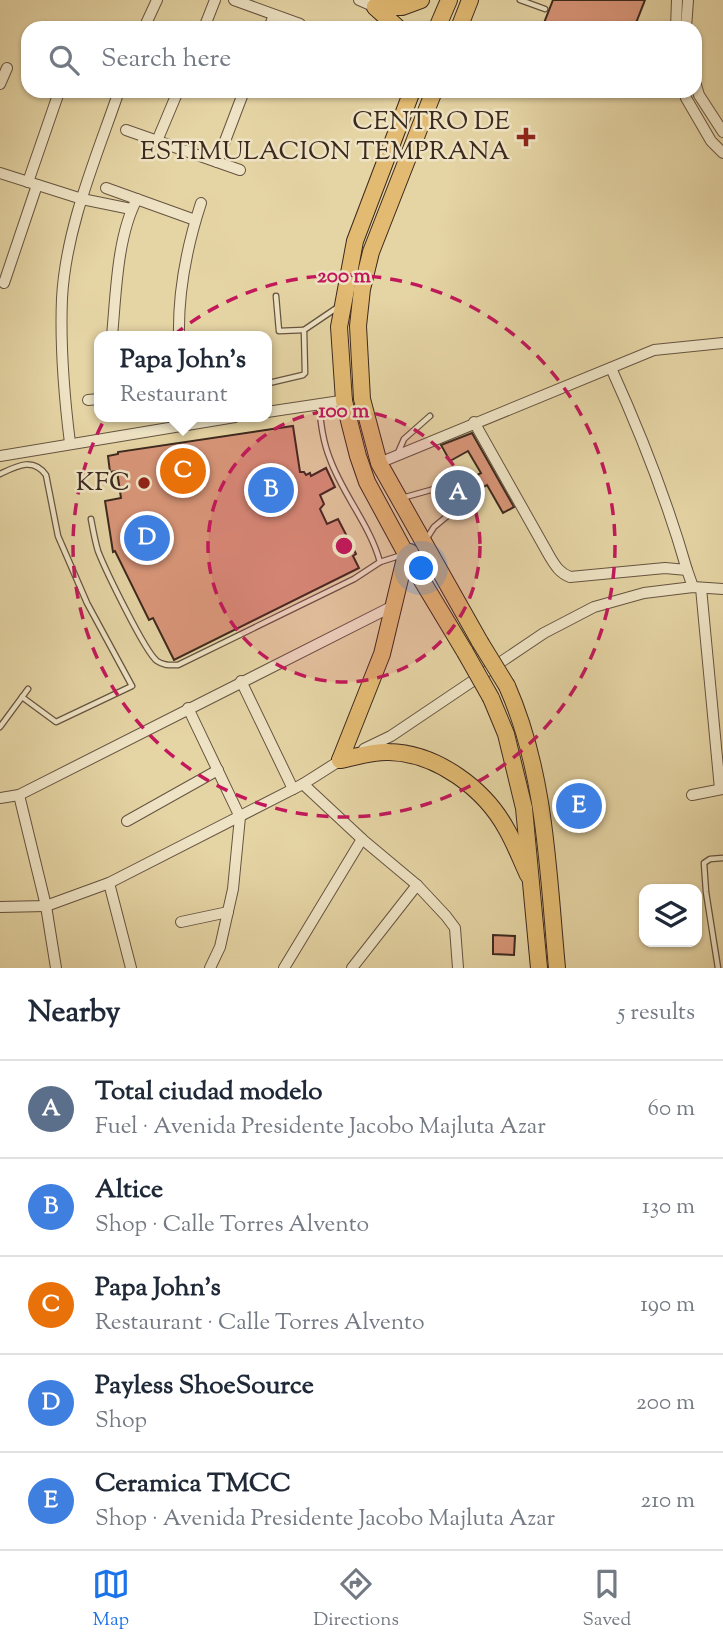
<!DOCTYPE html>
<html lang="en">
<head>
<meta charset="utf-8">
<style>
  :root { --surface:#fff; --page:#f6f6f7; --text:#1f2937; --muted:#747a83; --line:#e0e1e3; --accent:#1a73e8 }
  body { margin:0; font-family:"Sorts Mill Goudy",serif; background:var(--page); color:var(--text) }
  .controls { position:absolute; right:21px; bottom:21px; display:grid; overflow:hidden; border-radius:14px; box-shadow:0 2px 5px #0004 }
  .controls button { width:63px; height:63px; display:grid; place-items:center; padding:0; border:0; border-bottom:2px solid var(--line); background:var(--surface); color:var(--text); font:35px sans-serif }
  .you { position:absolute; left:422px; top:569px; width:24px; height:24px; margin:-18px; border:5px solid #fff; border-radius:50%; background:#1a73e8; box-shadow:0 0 0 10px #1a73e833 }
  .badge { display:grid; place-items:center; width:46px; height:46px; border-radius:50%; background:var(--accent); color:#fff; font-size:23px; font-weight:700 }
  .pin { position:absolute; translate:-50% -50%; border:4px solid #fff; box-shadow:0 2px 7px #0006 }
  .popup { position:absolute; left:94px; top:331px; width:178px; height:91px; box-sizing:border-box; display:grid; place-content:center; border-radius:14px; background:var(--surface); filter:drop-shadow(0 2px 5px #0005); font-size:23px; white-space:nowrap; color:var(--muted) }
  .popup b { font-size:26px; color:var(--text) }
  .popup::after { content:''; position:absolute; left:50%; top:100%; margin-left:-14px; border:14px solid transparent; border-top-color:var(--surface) }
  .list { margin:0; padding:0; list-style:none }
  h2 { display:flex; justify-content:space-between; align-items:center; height:91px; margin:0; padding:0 28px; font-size:30px }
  h2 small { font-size:23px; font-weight:400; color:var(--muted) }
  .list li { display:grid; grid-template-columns:46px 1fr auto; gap:21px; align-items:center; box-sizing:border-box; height:98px; padding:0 28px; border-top:2px solid var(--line) }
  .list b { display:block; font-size:26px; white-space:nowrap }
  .list p { margin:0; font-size:23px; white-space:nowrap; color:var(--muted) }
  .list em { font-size:23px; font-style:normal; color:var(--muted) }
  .icon { flex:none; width:38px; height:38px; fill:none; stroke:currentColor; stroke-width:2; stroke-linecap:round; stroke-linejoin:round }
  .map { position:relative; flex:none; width:723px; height:968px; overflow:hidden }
  .search { position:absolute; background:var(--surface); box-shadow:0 2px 5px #0004; left:21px; right:21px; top:21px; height:77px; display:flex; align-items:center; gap:18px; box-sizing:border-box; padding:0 24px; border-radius:21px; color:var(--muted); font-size:26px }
  .sheet { height:581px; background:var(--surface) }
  nav { display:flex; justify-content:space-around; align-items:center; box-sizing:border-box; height:98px; border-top:2px solid var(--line); background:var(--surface); font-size:19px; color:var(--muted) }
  nav a { display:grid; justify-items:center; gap:4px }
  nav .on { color:var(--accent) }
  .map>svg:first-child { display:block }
</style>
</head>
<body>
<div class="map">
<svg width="723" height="968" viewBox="0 0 723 968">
  <rect width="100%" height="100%" fill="#e5d4a4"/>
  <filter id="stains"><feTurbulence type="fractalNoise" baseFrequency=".00286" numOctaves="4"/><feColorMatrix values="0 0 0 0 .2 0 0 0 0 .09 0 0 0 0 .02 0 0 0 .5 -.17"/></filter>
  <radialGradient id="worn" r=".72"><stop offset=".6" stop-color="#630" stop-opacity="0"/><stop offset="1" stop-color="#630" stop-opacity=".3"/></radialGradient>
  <g fill="#d89578" stroke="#3c291e" stroke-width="2">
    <polygon points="553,0 645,0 634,28 542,28"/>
    <polygon points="293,426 300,472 304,472 306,475 310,473 311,476 326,468 335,487 320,495 324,504 320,509 327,524 338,519 356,554 353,556 359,568 174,660 153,618 149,620 115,551 113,552 105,501 121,498 117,471 110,472 108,456 118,454 118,452"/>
    <polygon points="472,433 514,507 503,513 487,485 463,498 457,496 454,503 443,509 437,497 446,492 453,493 455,487 481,473 468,451 450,461 441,445"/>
    <polygon points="590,785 599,819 568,827 560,793"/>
    <polygon points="493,935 515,936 514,955 493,954"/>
  </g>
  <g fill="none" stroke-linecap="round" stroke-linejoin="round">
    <defs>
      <g id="service">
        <polyline points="520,0 545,9"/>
        <polyline points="276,296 279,331 304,330"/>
        <polyline points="269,383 303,375 305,373 304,330 338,307"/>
        <path d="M 319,406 C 321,424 323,442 330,459 C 343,495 370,525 380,562"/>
        <polyline points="397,455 404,439 430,416"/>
        <path d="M 0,474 C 17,466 33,457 46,475 L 58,536 L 87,603 L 132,686 L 56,722 L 22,697"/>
        <polyline points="402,498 445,486 451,489"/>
        <path d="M 91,519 C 93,530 95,541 98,551 C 105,569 145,652 157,661 C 164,666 171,665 178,665 L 354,579 L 380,562 L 402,555"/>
        <polyline points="427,538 434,527 458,507 459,500"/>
        <polyline points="0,727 28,689"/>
        <polyline points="718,968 706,892 704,863 710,859 723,858"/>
      </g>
      <g id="minor">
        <polyline points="234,0 300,24"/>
        <polyline points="359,0 375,7"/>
        <polyline points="144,28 157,0"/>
        <polyline points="204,28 215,0"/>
        <polyline points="269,28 274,15"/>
        <polyline points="676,28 677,0"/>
        <polyline points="686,28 688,0"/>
        <polyline points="695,82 699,95 723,132"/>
        <polyline points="0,84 7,68"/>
        <polyline points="684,91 686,98 711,141 723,153"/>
        <polyline points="126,130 240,170"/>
        <polyline points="157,141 178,91"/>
        <polyline points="217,162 244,91"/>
        <polyline points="0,173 82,199 131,209"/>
        <polyline points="28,182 59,92"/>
        <polyline points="106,188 195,220"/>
        <polyline points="4,283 37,185"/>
        <path d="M 112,336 C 116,294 117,236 137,199"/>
        <path d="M 179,336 C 178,290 187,246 201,203"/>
        <path d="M 611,368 C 641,434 667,500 687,570"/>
        <polyline points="88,400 99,399"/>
        <polyline points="267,412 347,400"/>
        <path d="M 474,422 L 550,557 C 556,567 560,573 570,577 L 665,568 L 687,570 L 693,587"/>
        <path d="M 70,443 C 64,395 60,346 62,298 C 66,227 96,158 119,91"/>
        <polyline points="0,456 235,417"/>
        <polyline points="379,463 654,350 723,343"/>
        <polyline points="701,588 720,789"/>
        <polyline points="241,681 293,789"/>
        <polyline points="188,708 240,817 233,889 220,947 210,968"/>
        <polyline points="364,749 391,736 544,633 594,607 644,593 693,587 723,589"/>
        <polyline points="303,784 362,839 417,885 446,916 455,928 458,968"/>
        <polyline points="19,795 46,906 56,968"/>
        <polyline points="692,795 723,789"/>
        <polyline points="0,798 19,795 395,605"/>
        <polyline points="127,821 218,770"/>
        <polyline points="109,883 131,968"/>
        <polyline points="0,907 46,906 109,883 303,784 344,758"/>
        <polyline points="181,922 228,912"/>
        <polyline points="284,968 362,839"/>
        <polyline points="352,968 417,885"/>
      </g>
      <g id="primary">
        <polyline points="375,7 402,7 421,0"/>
        <polyline points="375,7 398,28"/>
        <polyline points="437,28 449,0"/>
        <polyline points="459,28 470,0"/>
        <polyline points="412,91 355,241 339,327 344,401 358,456 367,482 406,554 465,652"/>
        <polyline points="434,91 371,252 362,289 358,326 362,399 379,463 480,642"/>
        <path d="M 507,686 C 546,774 548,873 557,968"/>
        <polyline points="491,698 506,734 524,808 539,968"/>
        <path d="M 340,760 C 356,757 373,751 389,752 C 437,753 485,789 507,830 C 515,844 521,860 528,875"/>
        <polyline points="340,760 382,654 406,554 410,552"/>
      </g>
    </defs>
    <use href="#service" stroke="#665440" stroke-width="7"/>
    <use href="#minor" stroke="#665440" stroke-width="12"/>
    <use href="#primary" stroke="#3c291e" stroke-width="18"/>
    <use href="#service" stroke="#eee3c4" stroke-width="4.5"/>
    <use href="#minor" stroke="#eee3c4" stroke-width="10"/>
    <use href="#primary" stroke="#e2ba72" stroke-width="16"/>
    <defs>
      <g id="primary-bridge">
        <polyline points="480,642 507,686"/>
        <polyline points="465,652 491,698"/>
      </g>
    </defs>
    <use href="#primary-bridge" stroke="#3c291e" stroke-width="18" stroke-linecap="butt"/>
    <use href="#primary-bridge" stroke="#e2ba72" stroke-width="16"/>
  </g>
  <circle cx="344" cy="546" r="136" fill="#c2185b" fill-opacity=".12"/>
  <g fill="none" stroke="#c2185b" stroke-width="3.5" stroke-dasharray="12 9">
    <circle cx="344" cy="546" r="136"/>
    <circle cx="344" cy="546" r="271"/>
  </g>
  <g fill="#8f2418" stroke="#eee3c4" stroke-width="2.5">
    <path d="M522.5 126.5h7v7h7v7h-7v7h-7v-7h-7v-7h7z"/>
    <circle cx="144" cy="483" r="7"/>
  </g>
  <g text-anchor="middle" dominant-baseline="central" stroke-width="5" stroke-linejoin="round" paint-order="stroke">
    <g font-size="26" fill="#3c291e" stroke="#eee3c4" text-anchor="end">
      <text x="510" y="122">CENTRO DE<tspan x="510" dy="30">ESTIMULACION TEMPRANA</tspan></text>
      <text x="130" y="483">KFC</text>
    </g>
  </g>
  <circle cx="344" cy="546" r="10" fill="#c2185b" stroke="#eee3c4" stroke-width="3.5"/>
  <g font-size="21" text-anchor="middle" font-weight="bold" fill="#c2185b" stroke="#eee3c4" stroke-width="5" stroke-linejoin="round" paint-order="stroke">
    <text x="344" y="282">200 m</text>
    <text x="344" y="417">100 m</text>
  </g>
  <rect width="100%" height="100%" filter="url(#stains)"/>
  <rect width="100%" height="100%" fill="url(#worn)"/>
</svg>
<div class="controls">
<button><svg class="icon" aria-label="layers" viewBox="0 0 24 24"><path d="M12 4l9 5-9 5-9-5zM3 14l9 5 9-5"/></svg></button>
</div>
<div class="you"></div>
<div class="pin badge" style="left:458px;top:493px;background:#5c6f8a">A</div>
<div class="pin badge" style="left:271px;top:490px;background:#3f7fe0">B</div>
<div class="pin badge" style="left:183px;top:471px;background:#e8710a">C</div>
<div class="popup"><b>Papa John's</b>Restaurant</div>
<div class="pin badge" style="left:147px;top:538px;background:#3f7fe0">D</div>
<div class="pin badge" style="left:579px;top:806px;background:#3f7fe0">E</div>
<div class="search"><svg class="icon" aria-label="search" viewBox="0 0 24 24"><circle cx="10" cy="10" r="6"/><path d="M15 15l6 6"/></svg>Search here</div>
</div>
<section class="sheet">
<h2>Nearby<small>5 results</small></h2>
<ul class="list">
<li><span class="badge" style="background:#5c6f8a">A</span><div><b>Total ciudad modelo</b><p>Fuel · Avenida Presidente Jacobo Majluta Azar</p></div><em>60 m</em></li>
<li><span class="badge" style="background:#3f7fe0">B</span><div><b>Altice</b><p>Shop · Calle Torres Alvento</p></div><em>130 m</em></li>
<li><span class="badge" style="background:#e8710a">C</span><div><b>Papa John's</b><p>Restaurant · Calle Torres Alvento</p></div><em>190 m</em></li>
<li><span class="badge" style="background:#3f7fe0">D</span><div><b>Payless ShoeSource</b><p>Shop</p></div><em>200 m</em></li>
<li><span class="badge" style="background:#3f7fe0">E</span><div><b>Ceramica TMCC</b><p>Shop · Avenida Presidente Jacobo Majluta Azar</p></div><em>210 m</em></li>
</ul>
</section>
<nav>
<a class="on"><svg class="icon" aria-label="map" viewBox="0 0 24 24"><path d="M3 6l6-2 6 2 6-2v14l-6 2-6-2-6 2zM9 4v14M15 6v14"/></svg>Map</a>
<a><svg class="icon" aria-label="directions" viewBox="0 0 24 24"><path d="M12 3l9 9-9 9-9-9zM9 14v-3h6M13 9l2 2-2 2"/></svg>Directions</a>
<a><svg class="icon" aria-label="saved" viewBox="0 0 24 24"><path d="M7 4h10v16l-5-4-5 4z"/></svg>Saved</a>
</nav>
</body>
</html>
